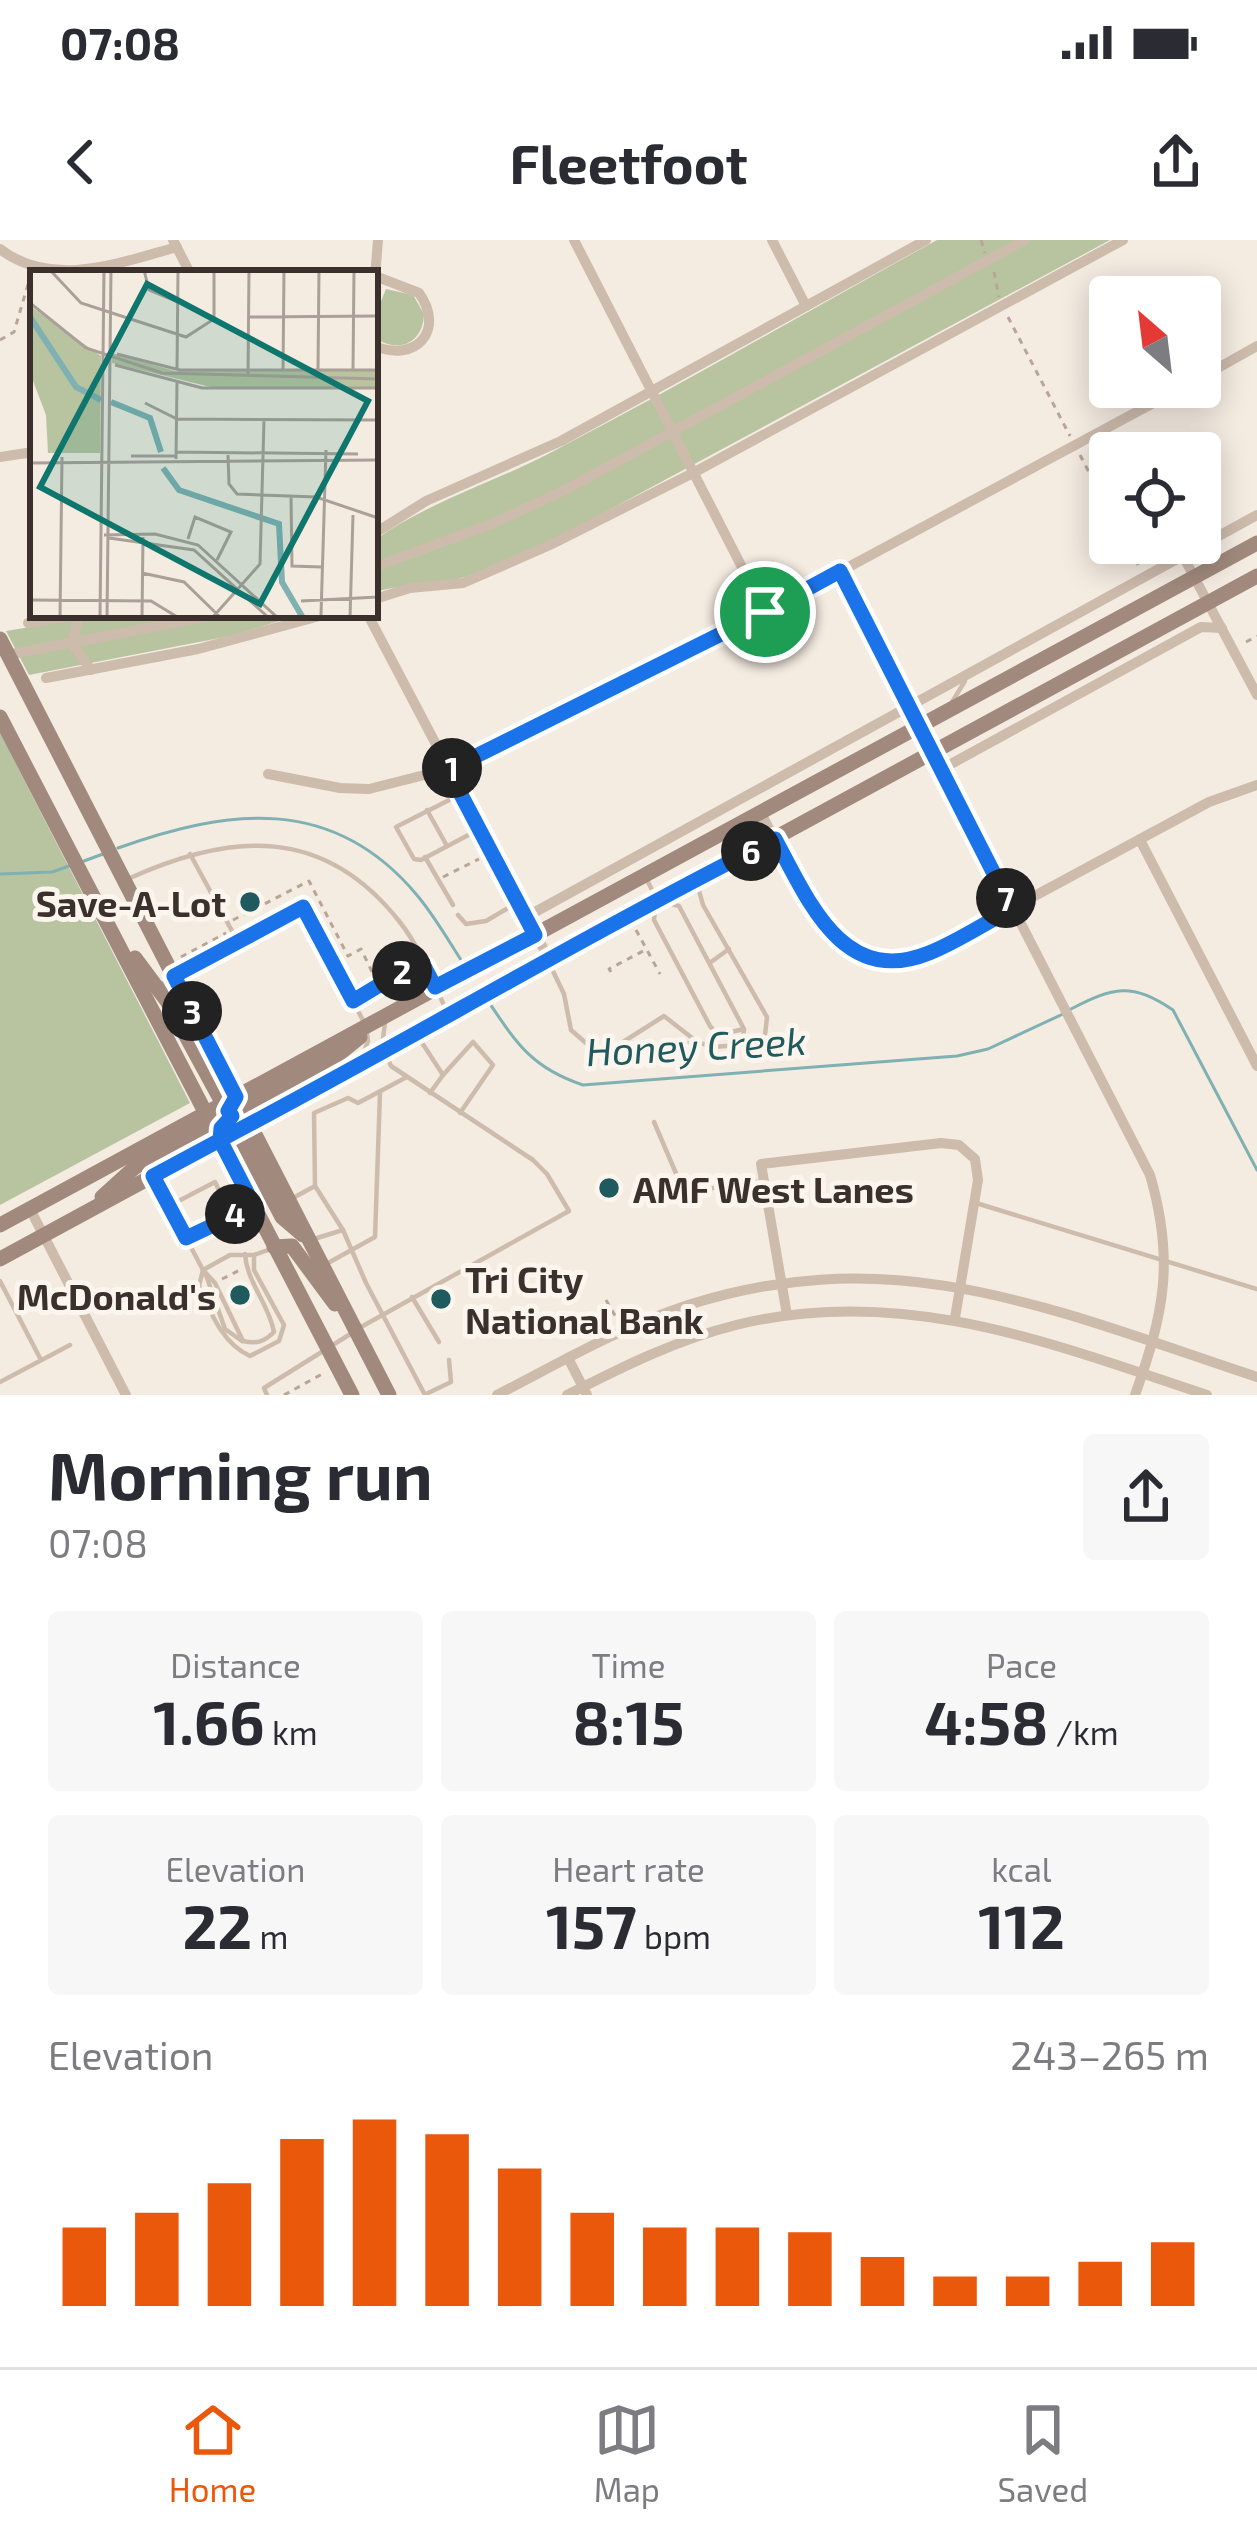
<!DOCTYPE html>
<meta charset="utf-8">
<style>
:root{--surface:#fff;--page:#f7f7f7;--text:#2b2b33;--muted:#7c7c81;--line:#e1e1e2;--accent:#ea580c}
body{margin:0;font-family:"Exo 2",sans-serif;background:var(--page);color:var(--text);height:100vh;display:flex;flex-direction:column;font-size:45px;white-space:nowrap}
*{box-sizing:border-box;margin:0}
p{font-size:39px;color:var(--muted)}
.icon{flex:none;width:66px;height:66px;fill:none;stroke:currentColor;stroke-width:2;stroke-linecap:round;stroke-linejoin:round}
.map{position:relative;height:1155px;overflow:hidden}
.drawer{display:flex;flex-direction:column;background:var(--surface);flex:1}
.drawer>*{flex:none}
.needle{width:78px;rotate:332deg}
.buttons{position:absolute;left:1089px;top:36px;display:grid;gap:24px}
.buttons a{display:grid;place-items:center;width:132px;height:132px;border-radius:12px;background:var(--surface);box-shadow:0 6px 30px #0003;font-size:60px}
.pin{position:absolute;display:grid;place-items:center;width:102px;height:102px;color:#fff;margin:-51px;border:6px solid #fff;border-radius:50%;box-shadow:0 3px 12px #0007}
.km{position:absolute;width:60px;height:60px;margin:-30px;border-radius:50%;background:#222;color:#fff;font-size:33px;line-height:60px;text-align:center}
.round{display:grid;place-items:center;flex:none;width:126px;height:126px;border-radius:12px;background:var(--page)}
.head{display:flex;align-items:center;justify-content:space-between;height:204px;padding:0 48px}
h1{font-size:66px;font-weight:700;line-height:90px}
.figures{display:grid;grid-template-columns:repeat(3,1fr);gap:18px;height:204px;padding:12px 48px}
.figures div{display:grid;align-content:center;border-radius:12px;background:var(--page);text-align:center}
.figures b{font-size:60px;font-weight:700}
.figures small{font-size:33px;font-weight:400}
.figures p{font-size:33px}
.chart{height:336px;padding:24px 48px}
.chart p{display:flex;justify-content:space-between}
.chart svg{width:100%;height:216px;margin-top:12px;stroke:var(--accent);stroke-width:6}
.status{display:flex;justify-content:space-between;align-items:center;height:84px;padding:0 60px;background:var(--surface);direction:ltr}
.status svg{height:33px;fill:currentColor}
header{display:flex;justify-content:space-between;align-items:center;height:156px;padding:0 48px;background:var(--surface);font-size:54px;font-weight:700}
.menu{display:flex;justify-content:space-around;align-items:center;height:168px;border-top:3px solid var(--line);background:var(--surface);font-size:33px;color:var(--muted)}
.menu a{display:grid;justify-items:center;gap:6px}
.menu .active{color:var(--accent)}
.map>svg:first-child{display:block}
.green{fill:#b8c4a0}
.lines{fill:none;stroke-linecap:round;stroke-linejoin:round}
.stream{stroke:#7fb0b2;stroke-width:3}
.path{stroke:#b9a596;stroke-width:3;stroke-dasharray:6 6;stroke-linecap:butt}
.service{stroke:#cdbbac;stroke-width:4.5}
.minor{stroke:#cdbbac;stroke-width:10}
.secondary{stroke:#a18a7d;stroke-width:15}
.route-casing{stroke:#fff;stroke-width:24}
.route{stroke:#1a73e8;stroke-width:15}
.poi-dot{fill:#1f5a5e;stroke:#fbf5ee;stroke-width:4.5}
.labels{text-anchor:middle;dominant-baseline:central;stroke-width:10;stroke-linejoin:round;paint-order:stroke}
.poi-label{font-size:36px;font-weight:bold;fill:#3b302b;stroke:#fbf5ee;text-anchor:end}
.water-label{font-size:39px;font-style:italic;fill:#1f5a5e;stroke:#fbf5ee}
.inset-river{fill:none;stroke:#7fb0b2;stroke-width:6}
.inset-road{fill:none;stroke:#aaa098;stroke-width:3}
.view{fill:#0f766e;fill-opacity:0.15;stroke:#0f766e;stroke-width:6}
.inset-edge{fill:none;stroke:#3b302b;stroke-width:6}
</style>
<div class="status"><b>07:08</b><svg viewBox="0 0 49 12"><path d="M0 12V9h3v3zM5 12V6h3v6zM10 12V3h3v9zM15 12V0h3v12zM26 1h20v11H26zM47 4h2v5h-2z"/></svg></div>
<header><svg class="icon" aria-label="back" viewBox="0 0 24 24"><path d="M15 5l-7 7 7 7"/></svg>Fleetfoot<svg class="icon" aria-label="share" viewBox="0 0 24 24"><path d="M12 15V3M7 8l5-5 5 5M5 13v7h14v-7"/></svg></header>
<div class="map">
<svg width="1257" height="1155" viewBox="0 0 1257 1155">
<rect width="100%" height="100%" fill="#f4ebe1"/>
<g class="green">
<path d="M937 0H1110L546 304C513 317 479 336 443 342 419 345 399 345 375 352V300C428 262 490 244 548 214 679 146 808 71 937 0Z"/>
<path d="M386 49 413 55 424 74C423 103 399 114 375 98V76Z"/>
<path d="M102 375H299L230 396 29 435 6 391Z"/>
<path d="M0 493 190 863 0 965Z"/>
</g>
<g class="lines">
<g class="stream">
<path d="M118 608C227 569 332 554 416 654 434 675 448 700 463 723"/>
<path d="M84 621 103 614"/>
<path d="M0 634 52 632 69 626"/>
<path d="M488 761C517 804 532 828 583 845L957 816 988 809 1063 774"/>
<path d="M1071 769C1114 747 1131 742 1173 770L1257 930"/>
</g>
<g class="path">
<path d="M981 0 985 13"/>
<path d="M994 32 999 57"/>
<path d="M1008 77 1070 196"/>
<path d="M0 100 14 92 31 34"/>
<path d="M1080 215 1110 272"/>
<path d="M1126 303 1138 325"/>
<path d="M1246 402 1257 396"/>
<path d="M443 637 479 619"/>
<path d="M233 680 309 641 348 716 361 709 376 740"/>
<path d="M636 690 660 734"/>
<path d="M181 717 226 693"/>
<path d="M611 732 609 729 645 710"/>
<path d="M222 1039 240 1030"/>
<path d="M606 1060 617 1079"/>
<path d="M284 1155 324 1133"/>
</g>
<g class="service">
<path d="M952 462 965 441"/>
<path d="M461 554 396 587 414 619 421 620 478 590"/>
<path d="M427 570 447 606"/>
<path d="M190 614 238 702"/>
<path d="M425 617 453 665"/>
<path d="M130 638C232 592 324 586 399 681 420 707 433 742 447 772"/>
<path d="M646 638 657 660"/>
<path d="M698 647 703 665 767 777 765 795 742 805"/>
<path d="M655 671 654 680 710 786 718 795 744 789 679 666 668 663"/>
<path d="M458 675 466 684 486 681 515 664"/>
<path d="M711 722 729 709"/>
<path d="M551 727 564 754 571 790 594 810 671 809 696 801 711 807 742 805 744 790"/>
<path d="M160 745 303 667 366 786 368 801 362 817"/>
<path d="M353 761 411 726 425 728"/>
<path d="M417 795 443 835 473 802 493 825 460 873"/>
<path d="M612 809 664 776 696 801"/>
<path d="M405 838 358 863 348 858 314 873 315 946 343 990 366 1043 425 1155"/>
<path d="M430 853 443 835"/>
<path d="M654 882 684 952 764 941"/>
<path d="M156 941 203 1030 230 1015H254L271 1009"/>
<path d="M293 958 315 946"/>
<path d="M976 963 1257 1049"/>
<path d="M169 966 215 942 231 975 187 997"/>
<path d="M314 999 343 990"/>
<path d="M328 1023 375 997 380 853"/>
<path d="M203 1030 199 1046C211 1073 222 1103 250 1116L279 1101 284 1085 254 1030V1015"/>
<path d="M203 1030 215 1043 243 1101C257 1104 264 1102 274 1092 269 1064 247 1043 245 1014"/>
<path d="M206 1035 225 1089 242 1101"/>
<path d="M0 1041 41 1120"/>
<path d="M412 1057 439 1102"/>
<path d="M361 1087 569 971 547 934 533 920 391 826 382 806 385 783"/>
<path d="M0 1142 70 1105"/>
<path d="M426 1154 451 1142 449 1120"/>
<path d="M267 1155 264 1148 352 1093"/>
</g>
<g class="minor">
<path d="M173 0 190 33"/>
<path d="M574 0 765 372"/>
<path d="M772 0 806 66"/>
<path d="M0 9C52 49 119 23 177 7"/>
<path d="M375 37 378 0"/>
<path d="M375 106C415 123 446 91 419 53L375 36"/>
<path d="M1200 138 1257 106"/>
<path d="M0 217 33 212"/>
<path d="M375 293 426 261 561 201 926 0"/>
<path d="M1183 316 1257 455"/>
<path d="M375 327 494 283 565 250 1025 0"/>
<path d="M840 331 1150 935C1175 1021 1164 1073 1135 1155"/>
<path d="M375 359 410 348 463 343 550 305 693 233 1123 0"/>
<path d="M79 375 72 404 91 430"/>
<path d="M368 375 550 721"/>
<path d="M28 383 77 375"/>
<path d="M7 415 215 375"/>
<path d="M46 438 198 409 323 375"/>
<path d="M940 530 1201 387 1222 388"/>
<path d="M268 534 340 548 369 549 448 529 765 372 1183 147"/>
<path d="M761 573C801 648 823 737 927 714L1209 562 1257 545"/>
<path d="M1140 600 1257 826"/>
<path d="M526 677 1257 275"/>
<path d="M30 969 126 1155"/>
<path d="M787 1075 761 924 941 903 959 905 975 919 978 940 955 1078"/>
<path d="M568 1118 587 1155"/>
<path d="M497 1155C559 1123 621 1087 688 1065 898 998 1059 1072 1257 1137"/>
<path d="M567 1155C622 1127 676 1100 736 1085 902 1044 1051 1103 1207 1155"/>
</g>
<g class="secondary">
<path d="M0 399 389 1155"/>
<path d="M0 477 352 1155"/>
<path d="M135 718 167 761 223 864 240 883 250 884"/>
<path d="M238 872 329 822 360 797"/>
<path d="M234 885 282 977 303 995"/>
<path d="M102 957 134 928 216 882"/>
<path d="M0 985 1257 303"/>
<path d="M274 1007 292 1006 335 1064"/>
<path d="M0 1019 1257 336"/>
</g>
</g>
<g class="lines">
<defs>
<path id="route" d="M765 372 448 530 535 695 435 747 425 728 411 726 353 761 303 667 174 736 236 857 228 871 232 876 221 888 220 900 153 936 186 998 254 966 220 900C406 802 587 694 775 599 808 659 842 748 929 713 957 702 985 683 1012 669L840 331 765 372"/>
</defs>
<use href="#route" class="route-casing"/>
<use href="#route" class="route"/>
</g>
<g class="poi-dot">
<circle cx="250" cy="662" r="12"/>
<circle cx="609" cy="948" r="12"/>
<circle cx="240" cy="1055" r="12"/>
<circle cx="441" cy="1059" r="12"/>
</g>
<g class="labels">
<g class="poi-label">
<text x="226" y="662">Save-A-Lot</text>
<text x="633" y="948" text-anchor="start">AMF West Lanes</text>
<text x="465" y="1038" text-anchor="start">Tri City<tspan x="465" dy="41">National Bank</tspan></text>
<text x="216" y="1055">McDonald's</text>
</g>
<g class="water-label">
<text transform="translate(696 805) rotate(-3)">Honey Creek</text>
</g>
</g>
<g transform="translate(30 30)">
<rect width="348" height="348" fill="#f4ebe1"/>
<path d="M0 36 71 86 70 183H18L16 145 0 103ZM82 83 145 101H348V117L185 118 82 93Z" fill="#b8c4a0"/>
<path class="inset-river" d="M0 47 46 117 71 130M81 132 120 148 131 182M133 198 149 220 249 254 252 312 273 348"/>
<path class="inset-road" d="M20 0 51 33 156 67 184 49V0M114 0 119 20 148 32M0 33 56 78 132 103 348 109M220 47 348 46M87 84 150 100H348M85 95 172 118H348M147 99 148 0M288 99 289 0M323 99 324 0M253 101 254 0M218 105 219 0M115 133 147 149 348 150M146 182 328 184M198 185 199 214 207 224 286 227 348 248M101 186H145M146 189 147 112M0 193 348 190M261 226 262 296 291 297M74 265 125 264 168 275 248 348M79 268 164 280 239 348M158 269 165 247 201 262 187 290M112 303 154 312 191 348M0 330 121 331 149 348M271 331 348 327M291 345 296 180M30 348 32 187M70 348 74 0M77 348 81 0M112 348 113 267M182 348 230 294 234 150M320 348 323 245"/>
<path class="view" d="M117 14 338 131 230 334 10 217Z"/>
<rect width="348" height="348" class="inset-edge"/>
</g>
</svg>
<div class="buttons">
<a><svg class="needle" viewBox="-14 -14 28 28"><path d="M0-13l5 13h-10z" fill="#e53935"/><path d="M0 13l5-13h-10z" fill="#7c7c81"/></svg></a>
<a><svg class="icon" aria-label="locate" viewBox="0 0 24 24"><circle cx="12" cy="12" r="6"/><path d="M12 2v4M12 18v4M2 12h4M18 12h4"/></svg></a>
</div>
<div class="pin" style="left:765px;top:372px;background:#1e9e55"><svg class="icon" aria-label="arrive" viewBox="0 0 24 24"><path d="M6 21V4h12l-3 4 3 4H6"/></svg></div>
<b class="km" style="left:452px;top:528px">1</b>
<b class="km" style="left:402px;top:731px">2</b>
<b class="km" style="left:192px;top:771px">3</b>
<b class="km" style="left:235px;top:974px">4</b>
<b class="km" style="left:751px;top:611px">6</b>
<b class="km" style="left:1006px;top:658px">7</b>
</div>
<section class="drawer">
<div class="head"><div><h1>Morning run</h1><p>07:08</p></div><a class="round"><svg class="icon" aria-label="share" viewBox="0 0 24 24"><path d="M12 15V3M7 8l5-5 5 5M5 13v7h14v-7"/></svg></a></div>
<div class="figures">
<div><p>Distance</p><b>1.66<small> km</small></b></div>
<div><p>Time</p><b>8:15</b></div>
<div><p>Pace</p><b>4:58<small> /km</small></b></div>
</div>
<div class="figures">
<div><p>Elevation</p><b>22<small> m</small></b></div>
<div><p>Heart rate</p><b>157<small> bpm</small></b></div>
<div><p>kcal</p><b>112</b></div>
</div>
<div class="chart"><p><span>Elevation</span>243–265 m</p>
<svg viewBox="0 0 160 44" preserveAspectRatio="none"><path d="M5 44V28M15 44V25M25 44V19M35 44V10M45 44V6M55 44V9M65 44V16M75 44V25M85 44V28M95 44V28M105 44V29M115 44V34M125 44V38M135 44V38M145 44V35M155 44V31"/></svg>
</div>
</section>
<nav class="menu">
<a class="active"><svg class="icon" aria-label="home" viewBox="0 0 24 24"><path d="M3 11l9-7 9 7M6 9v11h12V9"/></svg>Home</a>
<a><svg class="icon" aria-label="map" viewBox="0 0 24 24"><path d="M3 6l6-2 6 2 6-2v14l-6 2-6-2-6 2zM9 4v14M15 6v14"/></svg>Map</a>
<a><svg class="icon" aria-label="saved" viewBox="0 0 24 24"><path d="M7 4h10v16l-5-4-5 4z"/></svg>Saved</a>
</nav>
